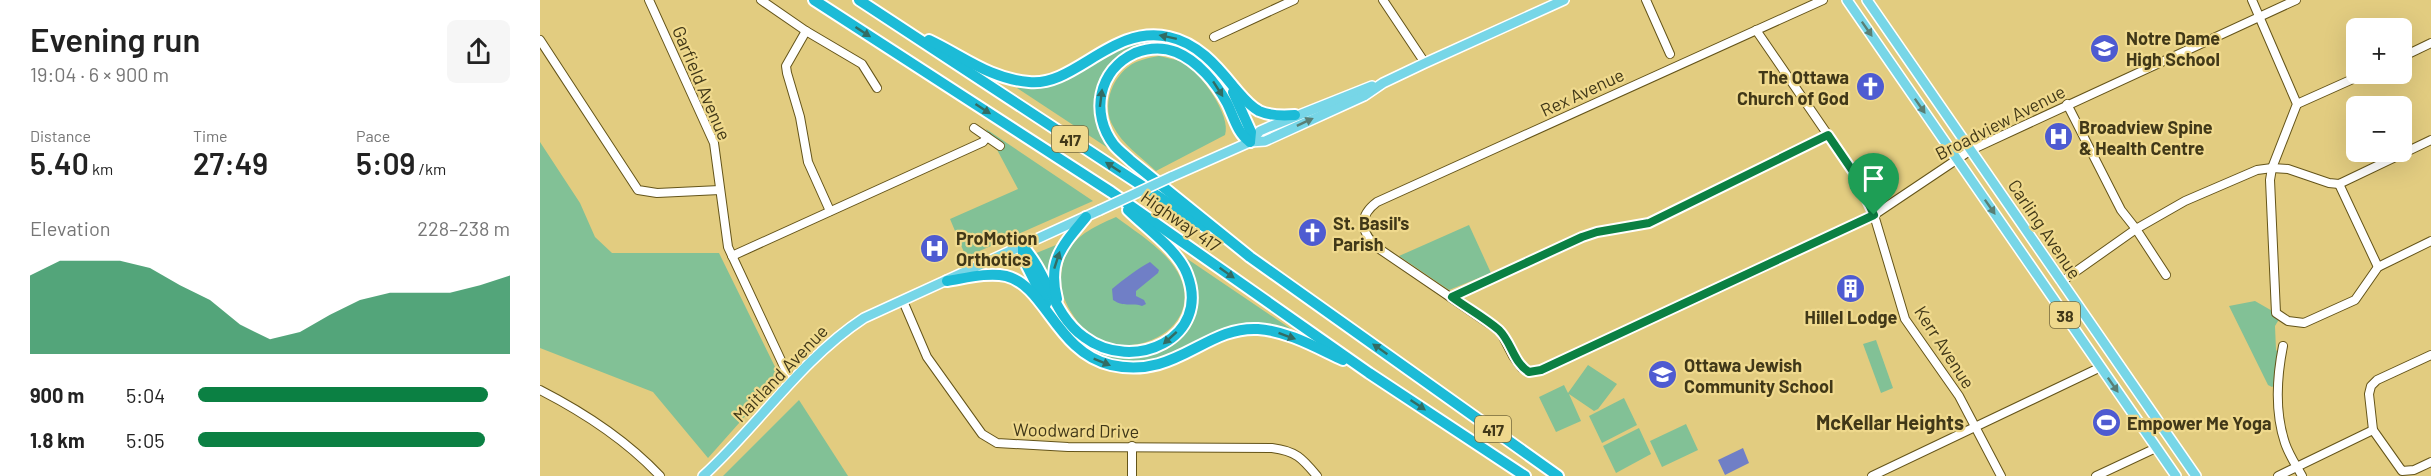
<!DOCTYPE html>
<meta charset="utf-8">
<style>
:root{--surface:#fff;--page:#f6f6f6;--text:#222;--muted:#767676;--accent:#0b8043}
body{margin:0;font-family:Barlow,sans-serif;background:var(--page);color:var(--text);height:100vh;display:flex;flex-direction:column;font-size:22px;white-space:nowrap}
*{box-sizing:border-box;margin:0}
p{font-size:20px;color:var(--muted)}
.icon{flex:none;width:33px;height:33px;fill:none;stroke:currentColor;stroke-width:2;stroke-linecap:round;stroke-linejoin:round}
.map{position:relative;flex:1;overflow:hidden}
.panel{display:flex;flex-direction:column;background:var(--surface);width:540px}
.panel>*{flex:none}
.fabs{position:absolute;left:1806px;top:18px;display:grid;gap:12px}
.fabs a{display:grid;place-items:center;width:66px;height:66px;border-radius:9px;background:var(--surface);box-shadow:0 6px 24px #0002;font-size:30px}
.pin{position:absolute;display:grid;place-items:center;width:51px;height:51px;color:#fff;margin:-62px -26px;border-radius:50% 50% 50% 0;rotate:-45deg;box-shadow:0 0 6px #0007}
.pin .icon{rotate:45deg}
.round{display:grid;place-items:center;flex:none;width:63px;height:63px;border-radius:9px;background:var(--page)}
.head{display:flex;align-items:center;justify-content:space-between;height:102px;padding:0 30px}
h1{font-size:33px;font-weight:600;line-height:45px}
.metrics{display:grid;grid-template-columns:repeat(3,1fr);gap:9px;height:102px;padding:6px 30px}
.metrics div{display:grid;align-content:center}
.metrics b{font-size:30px;font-weight:600}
.metrics small{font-size:16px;font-weight:400}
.metrics p{font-size:16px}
.chart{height:168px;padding:12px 30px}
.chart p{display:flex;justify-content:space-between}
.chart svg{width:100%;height:108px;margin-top:6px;fill:var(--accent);opacity:.7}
ul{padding:0 30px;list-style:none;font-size:20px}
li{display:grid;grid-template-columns:96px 72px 1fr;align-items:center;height:45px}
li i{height:15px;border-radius:8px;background:var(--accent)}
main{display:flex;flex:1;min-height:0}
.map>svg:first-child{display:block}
.green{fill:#82c196}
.water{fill:#707fc6}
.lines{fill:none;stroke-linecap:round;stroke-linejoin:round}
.minor-casing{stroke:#645419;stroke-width:10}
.major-casing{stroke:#fff;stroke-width:12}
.highway-casing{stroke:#fff;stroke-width:14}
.minor{stroke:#fff;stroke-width:8}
.major{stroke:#77d6e7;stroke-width:9}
.highway{stroke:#1cbbd7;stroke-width:10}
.major-bridge-casing{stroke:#fff;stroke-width:12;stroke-linecap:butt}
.major-bridge{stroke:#77d6e7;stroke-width:9}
.oneway{fill:#597f75}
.oneway2{fill:#326c64}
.route-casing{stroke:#fff;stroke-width:12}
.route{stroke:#0b8043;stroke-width:8}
.labels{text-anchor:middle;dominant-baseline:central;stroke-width:4.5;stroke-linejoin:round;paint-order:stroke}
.shield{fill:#efd98d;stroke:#75683b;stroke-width:1.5}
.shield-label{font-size:16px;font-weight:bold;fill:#413818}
.poi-label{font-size:18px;font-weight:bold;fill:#413818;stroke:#efd98d;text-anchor:start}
.street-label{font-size:18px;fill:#413818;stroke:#efd98d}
.neighbourhood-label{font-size:20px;font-weight:bold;fill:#413818;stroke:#efd98d}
</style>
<main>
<section class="panel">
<div class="head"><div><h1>Evening run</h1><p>19:04 · 6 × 900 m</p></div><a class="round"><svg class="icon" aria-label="share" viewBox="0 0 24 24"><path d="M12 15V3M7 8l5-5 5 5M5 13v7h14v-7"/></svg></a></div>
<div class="metrics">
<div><p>Distance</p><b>5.40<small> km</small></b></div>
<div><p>Time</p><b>27:49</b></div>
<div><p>Pace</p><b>5:09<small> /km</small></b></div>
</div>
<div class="chart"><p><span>Elevation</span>228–238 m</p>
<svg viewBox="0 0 160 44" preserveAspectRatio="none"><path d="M0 44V12L10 6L20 6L30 6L40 9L50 16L60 22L70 32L80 38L90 35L100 28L110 22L120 19L130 19L140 19L150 16L160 12V44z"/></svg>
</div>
<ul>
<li><b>900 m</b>5:04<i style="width:93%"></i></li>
<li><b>1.8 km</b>5:05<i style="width:92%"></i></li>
</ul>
</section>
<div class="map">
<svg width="1891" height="476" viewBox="0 0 1891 476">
<rect width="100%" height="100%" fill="#e2cc80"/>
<g class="green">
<path d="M618 38 650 48 682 78 702 119C690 99 678 72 658 60 647 53 628 43 615 44 605 44 598 49 590 53 583 57 575 60 570 66 549 87 550 123 569 145L568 148 477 88 502 86 582 45Z"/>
<path d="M619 56C626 58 635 59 642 62 660 71 692 116 685 135L616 171C601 157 582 144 573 126 562 107 571 80 588 67 597 60 608 58 619 56Z"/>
<path d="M446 129 553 201 426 257 410 219 478 189Z"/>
<path d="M0 142 40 203 55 237 72 253H179L240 377 168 458 113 392 0 348Z"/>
<path d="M576 217C596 232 621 247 635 268 677 331 571 379 533 315 526 304 521 294 521 281 521 243 544 231 576 217Z"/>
<path d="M929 225 951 273 909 290 859 256Z"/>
<path d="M516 245 518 247 510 283 494 254Z"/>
<path d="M643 256 751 329 750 331 722 324 709 325C657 346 601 381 546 350 535 344 521 322 512 312L515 310C527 327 538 330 556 339 567 344 582 355 593 356 626 360 660 322 656 290 655 278 649 267 643 256Z"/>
<path d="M1715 301 1741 316 1735 326 1736 350 1741 355 1739 382 1732 387 1728 385 1689 306Z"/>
<path d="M1336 340 1353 388 1341 393 1323 344Z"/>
<path d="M1048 365 1077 384 1058 409 1054 411 1029 394 1041 421 1016 432 999 397 1024 385 1028 393Z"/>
<path d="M1084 398 1097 425 1062 443 1049 416Z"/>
<path d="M259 400 308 476H183Z"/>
<path d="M1146 424 1158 450 1122 467 1110 441Z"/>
<path d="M1099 428 1111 454 1076 473 1063 446Z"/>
</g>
<g class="water">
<path d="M610 262 619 270 618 273 596 291V296L604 300 606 304 602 306C593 302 585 308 573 300L572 289C584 279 597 269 610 262Z"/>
<path d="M1203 448 1209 463 1185 475 1178 460Z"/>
</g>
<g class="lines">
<defs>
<g id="minor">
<path d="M109 0 174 143 188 247 246 371 253 379"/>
<path d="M221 0 266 31 322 64 337 88"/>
<path d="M843 0 885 63"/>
<path d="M1106 0 1130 54"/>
<path d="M1283 0 837 202C817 217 821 233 838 248L960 331 973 356 982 368 989 372 1001 370 1334 215 1431 150 1756 0"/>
<path d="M1712 0 1757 104 1732 168 1730 180 1736 313 1748 321 1764 323 1815 300 1838 267 1891 241"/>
<path d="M1216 30 1314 173 1334 215 1365 319 1419 396 1461 476"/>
<path d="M266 31 246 66 247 73 260 117 268 162 290 211"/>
<path d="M674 37 754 0"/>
<path d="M0 40 98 190 117 193 180 190"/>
<path d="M1862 57 1891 43"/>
<path d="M1527 104 1581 210 1596 229 1626 275"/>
<path d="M1757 104 1824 74"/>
<path d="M434 128 460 146"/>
<path d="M1799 184 1838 267"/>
<path d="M192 256 443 142 447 137"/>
<path d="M1521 282 1596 229 1645 201 1717 170 1732 168 1748 169 1789 183 1799 184 1891 140"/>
<path d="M912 297 1042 237 1057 232 1109 223 1288 135"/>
<path d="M363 301 387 357 442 434 457 443 528 447 732 448C756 451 762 458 777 476"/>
<path d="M1743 346C1737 376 1735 413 1745 443 1749 455 1756 465 1762 476"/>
<path d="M1891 355 1837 380 1831 386 1829 394 1833 430 1862 471 1874 470 1891 462"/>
<path d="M0 390C43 412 87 441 120 476"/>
<path d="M592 446V476"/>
<path d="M1332 476 1561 367"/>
<path d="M1556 476 1616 448"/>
<path d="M1738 476 1833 430"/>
</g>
<g id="major">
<path d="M1307 0 1636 476"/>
<path d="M1327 0 1656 476"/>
<path d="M710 142 720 131 729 127 832 86"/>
<path d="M631 177 710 142 725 141 824 96 843 83 885 63 1024 0"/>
<path d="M163 476C219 425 260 360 324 318L560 210"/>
</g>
<g id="highway">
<path d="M274 0 571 192 829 373 985 476"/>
<path d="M319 0 665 227"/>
<path d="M389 40C423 56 450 79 489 82 535 87 572 24 629 37 657 43 676 65 693 86 701 95 708 105 719 111 730 116 743 116 755 115"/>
<path d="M693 92 711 132 710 142"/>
<path d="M710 142C697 133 694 117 687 103 676 83 658 61 636 52 623 47 608 48 595 53 558 70 550 114 574 145 579 151 586 156 591 161L710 257 1018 476"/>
<path d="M483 247C508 274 513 315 544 337 593 374 672 338 647 274 638 250 606 228 588 210"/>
<path d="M483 247V258L506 304"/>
<path d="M407 281C426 278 448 272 466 276 505 285 517 353 571 365 636 380 665 326 718 329 748 331 777 348 803 360"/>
<path d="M517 299C507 260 523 245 546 217"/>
</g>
</defs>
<use href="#minor" class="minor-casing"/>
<use href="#major" class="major-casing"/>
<use href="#highway" class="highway-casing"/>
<use href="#minor" class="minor"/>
<use href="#major" class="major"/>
<use href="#highway" class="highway"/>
<defs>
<path id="major-bridge" d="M560 210 631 177"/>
</defs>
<use href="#major-bridge" class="major-bridge-casing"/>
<use href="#major-bridge" class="major-bridge"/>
</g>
<defs><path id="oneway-solid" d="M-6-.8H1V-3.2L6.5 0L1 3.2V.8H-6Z" transform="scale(1.5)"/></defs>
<g class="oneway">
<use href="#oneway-solid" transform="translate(1327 29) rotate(55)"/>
<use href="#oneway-solid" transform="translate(1380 106) rotate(55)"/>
<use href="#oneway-solid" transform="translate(765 122) rotate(-25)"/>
<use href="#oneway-solid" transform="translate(1450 207) rotate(55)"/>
<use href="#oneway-solid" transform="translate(1573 385) rotate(55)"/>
</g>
<g class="oneway2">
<use href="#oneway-solid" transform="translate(323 32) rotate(33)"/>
<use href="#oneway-solid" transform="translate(628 37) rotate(-168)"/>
<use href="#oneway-solid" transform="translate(678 89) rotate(57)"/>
<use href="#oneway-solid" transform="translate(561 98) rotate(-83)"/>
<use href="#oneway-solid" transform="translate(443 109) rotate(33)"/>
<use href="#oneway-solid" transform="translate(573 167) rotate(-147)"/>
<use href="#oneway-solid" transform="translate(517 260) rotate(-72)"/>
<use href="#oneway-solid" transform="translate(687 273) rotate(35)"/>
<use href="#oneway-solid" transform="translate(747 336) rotate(20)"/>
<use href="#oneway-solid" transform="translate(630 338) rotate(138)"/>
<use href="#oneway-solid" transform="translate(840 349) rotate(-145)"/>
<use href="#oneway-solid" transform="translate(562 362) rotate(22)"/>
<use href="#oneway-solid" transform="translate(878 405) rotate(34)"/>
</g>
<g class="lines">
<defs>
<path id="route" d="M1288 135 1314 173 1334 215 1001 370 989 372C973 362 972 343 959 330 945 318 927 308 912 297L1042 237 1057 232 1109 223Z"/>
</defs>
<use href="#route" class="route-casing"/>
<use href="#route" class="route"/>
</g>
<defs>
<symbol id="school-disc" viewBox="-11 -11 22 22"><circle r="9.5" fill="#4e5bd1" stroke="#efd98d"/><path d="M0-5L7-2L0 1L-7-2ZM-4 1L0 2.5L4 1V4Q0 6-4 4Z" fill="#fff"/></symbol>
<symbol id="church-disc" viewBox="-11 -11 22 22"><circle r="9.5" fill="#4e5bd1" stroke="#efd98d"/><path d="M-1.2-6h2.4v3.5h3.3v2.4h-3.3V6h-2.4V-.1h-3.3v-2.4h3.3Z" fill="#fff"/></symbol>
<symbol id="hospital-disc" viewBox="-11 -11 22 22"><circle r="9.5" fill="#4e5bd1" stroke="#efd98d"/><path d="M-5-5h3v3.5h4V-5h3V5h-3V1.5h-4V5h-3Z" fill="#fff"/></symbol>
<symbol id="building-disc" viewBox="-11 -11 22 22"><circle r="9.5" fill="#4e5bd1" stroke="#efd98d"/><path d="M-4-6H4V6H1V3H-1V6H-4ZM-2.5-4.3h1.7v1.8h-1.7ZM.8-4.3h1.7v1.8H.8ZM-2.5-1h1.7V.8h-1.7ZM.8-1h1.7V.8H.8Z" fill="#fff"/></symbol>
<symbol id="stadium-disc" viewBox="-11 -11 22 22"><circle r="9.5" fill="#4e5bd1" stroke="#efd98d"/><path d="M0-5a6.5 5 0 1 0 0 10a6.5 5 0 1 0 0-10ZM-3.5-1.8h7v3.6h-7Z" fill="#fff"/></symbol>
</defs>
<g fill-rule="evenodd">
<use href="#school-disc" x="1548" y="32" width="33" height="33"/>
<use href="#church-disc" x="1314" y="70" width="33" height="33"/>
<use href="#hospital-disc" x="1502" y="120" width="33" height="33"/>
<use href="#church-disc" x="756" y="216" width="33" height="33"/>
<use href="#hospital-disc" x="378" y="232" width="33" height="33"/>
<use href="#building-disc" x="1294" y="272" width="33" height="33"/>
<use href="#school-disc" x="1106" y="358" width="33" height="33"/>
<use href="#stadium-disc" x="1550" y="406" width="33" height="33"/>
</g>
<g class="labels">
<g class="shield">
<rect x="512" y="126" width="36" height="26" rx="4.5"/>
<rect x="1510" y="302" width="30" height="26" rx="4.5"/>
<rect x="935" y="416" width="36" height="26" rx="4.5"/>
</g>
<g class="shield-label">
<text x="530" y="139">417</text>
<text x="1525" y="315">38</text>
<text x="953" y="429">417</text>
</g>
<g class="poi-label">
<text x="1586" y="38">Notre Dame<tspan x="1586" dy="21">High School</tspan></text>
<text x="1309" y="77" text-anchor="end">The Ottawa<tspan x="1309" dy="21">Church of God</tspan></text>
<text x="1539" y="127">Broadview Spine<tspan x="1539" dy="21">&amp; Health Centre</tspan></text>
<text x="793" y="223">St. Basil's<tspan x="793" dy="21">Parish</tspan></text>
<text x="416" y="238">ProMotion<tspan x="416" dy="21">Orthotics</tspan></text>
<text x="1311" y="317" text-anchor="middle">Hillel Lodge</text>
<text x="1144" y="365">Ottawa Jewish<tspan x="1144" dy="21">Community School</tspan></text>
<text x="1587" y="423">Empower Me Yoga</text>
</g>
<g class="street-label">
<text transform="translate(162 83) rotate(67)">Garfield Avenue</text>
<text transform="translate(1042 92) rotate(-25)">Rex Avenue</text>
<text transform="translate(1460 122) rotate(-27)">Broadview Avenue</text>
<text transform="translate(641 221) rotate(35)">Highway 417</text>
<text transform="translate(1505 229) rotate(56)">Carling Avenue</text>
<text transform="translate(1405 347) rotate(57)">Kerr Avenue</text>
<text transform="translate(240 373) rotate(-46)">Maitland Avenue</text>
<text transform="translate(536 430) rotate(1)">Woodward Drive</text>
</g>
<g class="neighbourhood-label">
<text x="1350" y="422">McKellar Heights</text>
</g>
</g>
</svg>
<div class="fabs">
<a>+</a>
<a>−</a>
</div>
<div class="pin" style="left:1334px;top:215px;background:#1e9e55"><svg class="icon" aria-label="arrive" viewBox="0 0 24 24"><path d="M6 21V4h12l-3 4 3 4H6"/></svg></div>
</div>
</main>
